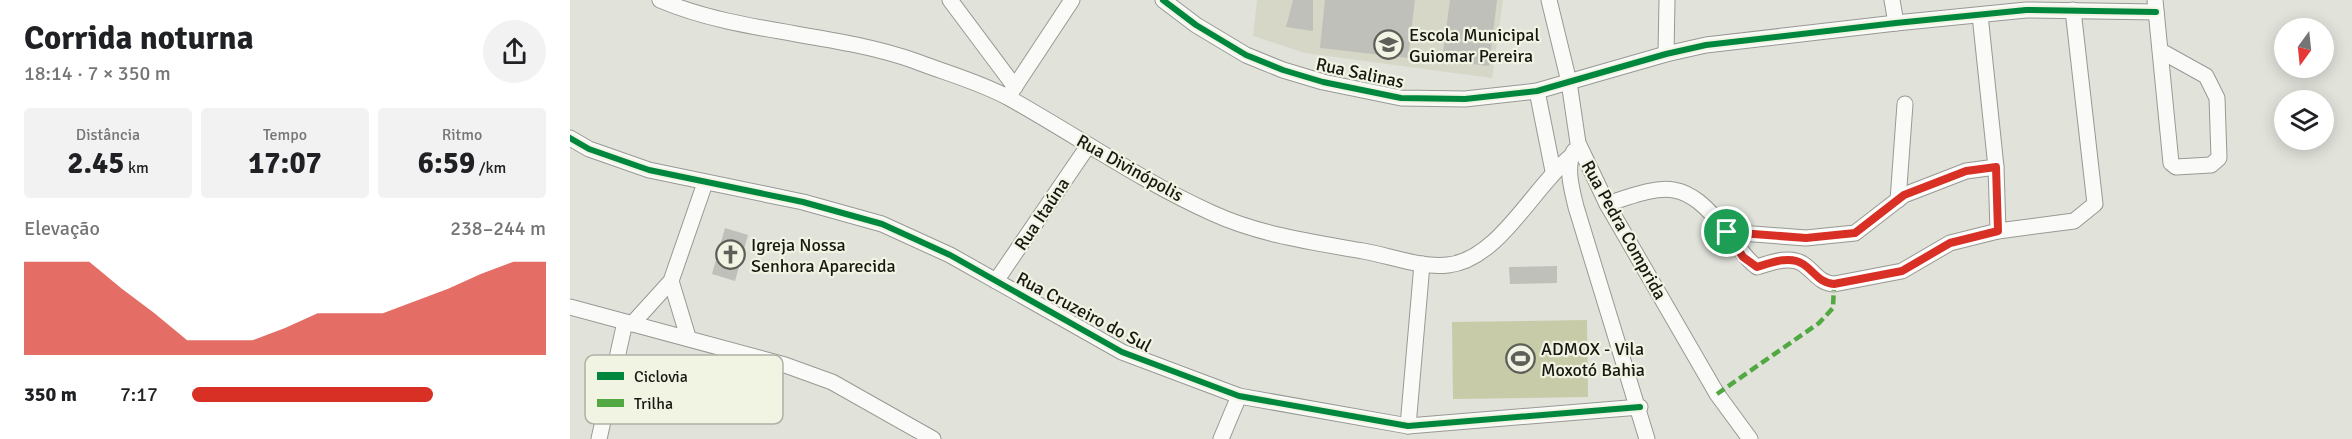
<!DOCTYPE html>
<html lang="pt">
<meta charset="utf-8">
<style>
:root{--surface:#fff;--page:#f2f2f2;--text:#202124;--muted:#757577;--accent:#d93025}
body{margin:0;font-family:Signika,sans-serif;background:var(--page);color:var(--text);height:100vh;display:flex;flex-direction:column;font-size:22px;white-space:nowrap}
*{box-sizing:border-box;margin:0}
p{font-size:20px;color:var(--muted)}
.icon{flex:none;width:33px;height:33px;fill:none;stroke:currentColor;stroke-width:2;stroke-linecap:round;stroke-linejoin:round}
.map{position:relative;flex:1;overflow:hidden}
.drawer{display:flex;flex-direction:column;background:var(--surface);width:570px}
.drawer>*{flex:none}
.needle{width:39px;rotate:195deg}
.fabs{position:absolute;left:1704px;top:18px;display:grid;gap:12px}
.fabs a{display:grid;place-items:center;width:60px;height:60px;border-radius:50%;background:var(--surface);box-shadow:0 3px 15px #0003;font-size:30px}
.pin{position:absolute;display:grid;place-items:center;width:51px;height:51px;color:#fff;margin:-26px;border:3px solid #fff;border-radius:50%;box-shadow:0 2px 6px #0007}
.round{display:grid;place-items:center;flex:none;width:63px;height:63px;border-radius:32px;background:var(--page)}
.overview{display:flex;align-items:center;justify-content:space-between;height:102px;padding:0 24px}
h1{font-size:33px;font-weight:800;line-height:45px}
.stats{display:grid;grid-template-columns:repeat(3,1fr);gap:9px;height:102px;padding:6px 24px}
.stats div{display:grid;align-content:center;border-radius:6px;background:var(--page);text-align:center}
.stats b{font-size:30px;font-weight:800}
.stats small{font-size:16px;font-weight:400}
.stats p{font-size:16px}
.chart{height:168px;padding:12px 24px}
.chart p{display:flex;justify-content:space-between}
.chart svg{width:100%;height:108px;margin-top:6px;fill:var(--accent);opacity:.7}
ul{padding:0 24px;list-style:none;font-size:20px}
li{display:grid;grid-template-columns:96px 72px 1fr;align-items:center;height:45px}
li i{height:15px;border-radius:8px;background:var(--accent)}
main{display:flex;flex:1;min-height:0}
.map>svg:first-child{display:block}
.built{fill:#d6d7c7}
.green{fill:#c8cba7}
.building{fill:#c0c0ba}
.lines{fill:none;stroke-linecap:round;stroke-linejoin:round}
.minor-casing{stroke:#989993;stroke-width:17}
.minor{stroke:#fafbf9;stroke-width:15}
.quiet{stroke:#52a942;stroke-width:4.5;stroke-dasharray:9 4.5;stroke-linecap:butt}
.cycleway-casing{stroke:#f1f3e3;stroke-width:10}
.cycleway{stroke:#00873e;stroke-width:6}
.route-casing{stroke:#fff;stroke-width:12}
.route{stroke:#d93025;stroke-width:8}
.labels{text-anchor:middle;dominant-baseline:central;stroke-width:4.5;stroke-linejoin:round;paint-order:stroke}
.poi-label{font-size:18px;fill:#181813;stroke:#f1f3e3;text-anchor:start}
.street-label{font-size:18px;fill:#181813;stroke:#f1f3e3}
.key{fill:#f1f3e3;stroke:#b0b1a5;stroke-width:1.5}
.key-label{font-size:16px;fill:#181813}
</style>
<main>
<section class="drawer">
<div class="overview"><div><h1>Corrida noturna</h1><p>18:14 · 7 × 350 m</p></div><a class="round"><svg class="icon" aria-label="share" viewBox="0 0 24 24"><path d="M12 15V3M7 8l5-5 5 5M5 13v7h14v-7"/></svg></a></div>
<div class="stats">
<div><p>Distância</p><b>2.45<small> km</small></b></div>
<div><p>Tempo</p><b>17:07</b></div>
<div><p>Ritmo</p><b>6:59<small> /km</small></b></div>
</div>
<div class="chart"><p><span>Elevação</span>238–244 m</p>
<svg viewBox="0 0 160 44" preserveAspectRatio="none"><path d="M0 44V6L10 6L20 6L30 17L40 27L50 38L60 38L70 38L80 33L90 27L100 27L110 27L120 22L130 17L140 11L150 6L160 6V44z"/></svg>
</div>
<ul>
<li><b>350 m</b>7:17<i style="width:68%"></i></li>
</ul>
</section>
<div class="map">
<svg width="1782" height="439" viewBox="0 0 1782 439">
<rect width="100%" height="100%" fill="#e1e2da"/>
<path class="built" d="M687 0H933L922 78 735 53 683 36Z"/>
<path class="green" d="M1017 320 1018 397 883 399 882 322Z"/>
<g class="building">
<path d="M723 0H743V31L716 27Z"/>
<path d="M755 0H845L838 58 750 48Z"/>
<path d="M880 0H927L919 66 872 60Z"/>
<path d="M155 228 178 235 165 281 142 274Z"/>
<path d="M987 266V283L940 284 939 267Z"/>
</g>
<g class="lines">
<defs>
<g id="minor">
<path d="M90 0C170 34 263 32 345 61 376 73 410 82 439 98 507 136 571 181 642 213 690 235 742 242 793 251 821 256 850 268 878 265 928 260 963 188 1000 157"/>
<path d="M380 0 445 87"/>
<path d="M593 0 626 25 676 55 713 70 753 82 831 98 895 99 967 91 1096 54 1136 45 1326 23 1456 10 1586 12"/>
<path d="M979 0 999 82 1008 143 1037 204 1147 394 1180 439"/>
<path d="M1322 0 1326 23"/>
<path d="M1585 0 1601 163 1606 167 1641 165 1649 158 1647 98 1636 76 1591 51"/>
<path d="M1410 15 1426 167 1428 231"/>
<path d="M1096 54 1097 0"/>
<path d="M967 91 983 171"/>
<path d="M438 97 502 0"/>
<path d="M0 138 19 149 79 170 233 202 312 224 380 255 552 352 669 396 838 426 1070 407"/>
<path d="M1004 151C995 167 1002 190 1006 207L1077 439"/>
<path d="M1328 200 1335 104"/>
<path d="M1037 204C1097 184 1114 177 1157 232 1168 245 1173 257 1187 267 1200 263 1220 255 1233 264 1245 272 1249 283 1264 284L1332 271 1380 243 1428 231 1504 221 1525 204 1503 10"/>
<path d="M1157 232 1236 238 1285 233 1334 195 1396 171 1426 167"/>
<path d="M101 281 118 337"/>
<path d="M426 281 518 146"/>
<path d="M0 307 215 365 262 382 363 439"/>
<path d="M62 324 101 281 135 183"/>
<path d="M838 426 852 264"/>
<path d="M29 439 55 322"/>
<path d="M651 439 669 396"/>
</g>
</defs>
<use href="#minor" class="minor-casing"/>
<use href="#minor" class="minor"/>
<path class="quiet" d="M1147 394 1249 323 1263 308 1264 284"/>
<defs>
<g id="cycleway">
<path d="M593 0 626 25 676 55 713 70 753 82 831 98 895 99 967 91 1096 54 1136 45 1326 23 1456 10 1586 12"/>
<path d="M0 138 19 149 79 170 233 202 312 224 380 255 552 352 669 396 838 426 1070 407"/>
</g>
</defs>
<use href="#cycleway" class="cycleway-casing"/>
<use href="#cycleway" class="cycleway"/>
</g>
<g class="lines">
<defs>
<path id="route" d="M1426 167 1428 231 1380 243 1332 271 1264 284C1249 283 1245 272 1233 264 1220 255 1200 263 1187 267L1173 257 1157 232 1236 238 1285 233 1334 195 1396 171Z"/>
</defs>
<use href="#route" class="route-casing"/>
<use href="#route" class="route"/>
</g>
<defs>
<symbol id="school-ring" viewBox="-11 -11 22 22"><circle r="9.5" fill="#f1f3e3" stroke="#5e5f59" stroke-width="1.5"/><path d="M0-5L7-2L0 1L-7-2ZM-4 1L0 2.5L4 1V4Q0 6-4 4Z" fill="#5e5f59"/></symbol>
<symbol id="church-ring" viewBox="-11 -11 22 22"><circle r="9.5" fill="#f1f3e3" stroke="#5e5f59" stroke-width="1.5"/><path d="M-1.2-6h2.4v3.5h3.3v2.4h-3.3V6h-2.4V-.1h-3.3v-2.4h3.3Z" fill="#5e5f59"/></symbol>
<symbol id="stadium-ring" viewBox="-11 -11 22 22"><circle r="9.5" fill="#f1f3e3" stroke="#5e5f59" stroke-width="1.5"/><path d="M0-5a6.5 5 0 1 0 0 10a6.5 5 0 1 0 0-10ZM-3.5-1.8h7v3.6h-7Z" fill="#5e5f59"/></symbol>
</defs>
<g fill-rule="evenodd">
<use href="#school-ring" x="802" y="28" width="33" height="33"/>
<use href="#church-ring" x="144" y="238" width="33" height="33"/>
<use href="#stadium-ring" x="934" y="342" width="33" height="33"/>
</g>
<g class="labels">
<g class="poi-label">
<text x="839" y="35">Escola Municipal<tspan x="839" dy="21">Guiomar Pereira</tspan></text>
<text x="181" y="245">Igreja Nossa<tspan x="181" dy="21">Senhora Aparecida</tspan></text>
<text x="971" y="349">ADMOX - Vila<tspan x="971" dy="21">Moxotó Bahia</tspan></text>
</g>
<g class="street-label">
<text transform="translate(790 73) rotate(12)">Rua Salinas</text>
<text transform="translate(560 168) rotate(29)">Rua Divinópolis</text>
<text transform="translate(472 214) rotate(-56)">Rua Itaúna</text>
<text transform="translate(1054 230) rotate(61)">Rua Pedra Comprida</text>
<text transform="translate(514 312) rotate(28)">Rua Cruzeiro do Sul</text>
</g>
</g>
<rect x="15" y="355" width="198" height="69" rx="9" class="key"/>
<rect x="27" y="372" width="27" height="8" fill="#00873e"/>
<rect x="27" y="399" width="27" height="8" fill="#52a942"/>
<g class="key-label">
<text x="64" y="382">Ciclovia</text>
<text x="64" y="409">Trilha</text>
</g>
</svg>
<div class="fabs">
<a><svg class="needle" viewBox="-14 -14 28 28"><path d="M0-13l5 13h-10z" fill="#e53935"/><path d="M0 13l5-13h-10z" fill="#757577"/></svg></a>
<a><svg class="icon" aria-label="layers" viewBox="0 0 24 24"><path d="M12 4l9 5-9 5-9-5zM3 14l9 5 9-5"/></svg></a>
</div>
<div class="pin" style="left:1157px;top:232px;background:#1e9e55"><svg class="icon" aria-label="arrive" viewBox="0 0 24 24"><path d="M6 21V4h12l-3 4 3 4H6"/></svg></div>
</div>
</main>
